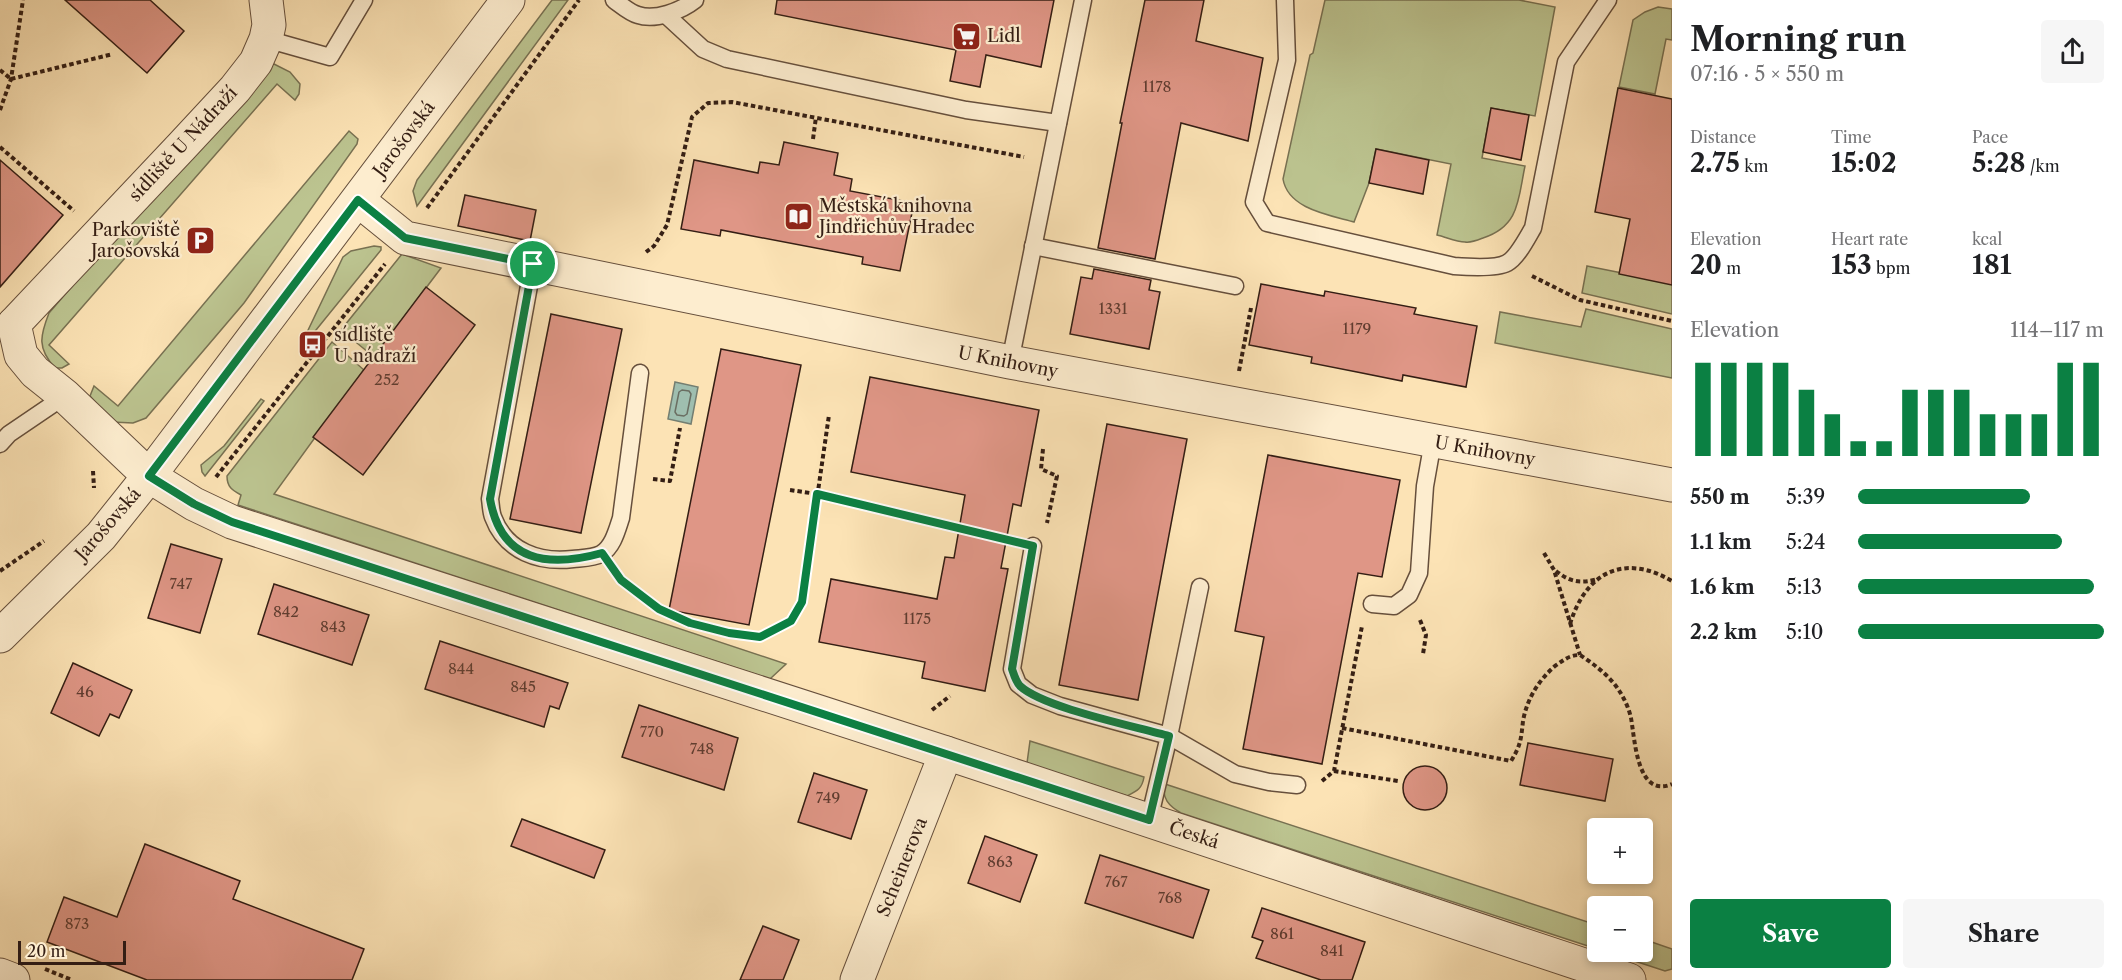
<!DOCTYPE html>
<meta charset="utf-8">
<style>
:root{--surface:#fff;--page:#f6f6f6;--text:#202124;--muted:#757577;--accent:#0b8043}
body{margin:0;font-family:"Libre Caslon Text",serif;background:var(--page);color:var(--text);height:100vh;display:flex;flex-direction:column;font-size:22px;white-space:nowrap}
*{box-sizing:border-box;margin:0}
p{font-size:20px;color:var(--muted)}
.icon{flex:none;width:33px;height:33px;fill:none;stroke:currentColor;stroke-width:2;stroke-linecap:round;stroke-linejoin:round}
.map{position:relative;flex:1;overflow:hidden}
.drawer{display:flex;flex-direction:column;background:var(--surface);width:450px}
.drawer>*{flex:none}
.fabs{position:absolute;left:1587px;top:818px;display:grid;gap:12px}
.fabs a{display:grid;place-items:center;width:66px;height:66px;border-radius:6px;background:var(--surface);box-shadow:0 3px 9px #0003;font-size:30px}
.scale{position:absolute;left:18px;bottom:15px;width:108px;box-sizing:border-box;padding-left:6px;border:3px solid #341e14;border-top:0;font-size:16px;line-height:21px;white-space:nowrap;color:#341e14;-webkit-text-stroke:4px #fdedcf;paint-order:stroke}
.pin{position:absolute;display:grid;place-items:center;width:51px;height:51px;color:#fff;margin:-26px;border:3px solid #fff;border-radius:50%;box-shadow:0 2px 6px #0007}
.round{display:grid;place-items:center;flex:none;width:63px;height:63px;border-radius:6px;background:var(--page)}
.headline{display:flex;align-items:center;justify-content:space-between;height:102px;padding:0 18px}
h1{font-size:33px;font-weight:700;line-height:45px}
.metrics{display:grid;grid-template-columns:repeat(3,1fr);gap:9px;height:102px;padding:6px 18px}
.metrics div{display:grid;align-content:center}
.metrics b{font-size:26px;font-weight:700}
.metrics small{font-size:16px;font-weight:400}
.metrics p{font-size:16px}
.chart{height:168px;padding:12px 18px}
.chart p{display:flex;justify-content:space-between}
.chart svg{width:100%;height:108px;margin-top:6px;stroke:var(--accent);stroke-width:6}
.primary-button{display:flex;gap:12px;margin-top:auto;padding:12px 18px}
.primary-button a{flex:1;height:69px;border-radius:6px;background:var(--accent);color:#fff;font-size:24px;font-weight:700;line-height:69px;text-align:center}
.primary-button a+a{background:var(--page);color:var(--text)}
ul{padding:0 18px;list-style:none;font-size:20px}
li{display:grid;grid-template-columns:96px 72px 1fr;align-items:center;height:45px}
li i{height:15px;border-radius:8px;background:var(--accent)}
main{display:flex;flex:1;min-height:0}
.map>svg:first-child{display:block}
.green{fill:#bcc490;stroke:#787152;stroke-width:1.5}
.water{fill:#9fbeaf;stroke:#747e71;stroke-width:1.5}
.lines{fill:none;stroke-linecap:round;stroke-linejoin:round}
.shore{stroke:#6a6e62;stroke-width:1.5}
.building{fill:#df9686;stroke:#341e14;stroke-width:1.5}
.service-casing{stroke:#664f3c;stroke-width:19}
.minor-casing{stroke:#664f3c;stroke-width:35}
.path{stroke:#341e14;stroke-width:4;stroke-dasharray:4.5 3;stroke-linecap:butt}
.service{stroke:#fdedcf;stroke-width:16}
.minor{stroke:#fdedcf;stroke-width:33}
.route-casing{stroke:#fff;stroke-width:12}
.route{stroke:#0b8043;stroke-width:8}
.labels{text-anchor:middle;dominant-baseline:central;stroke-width:4.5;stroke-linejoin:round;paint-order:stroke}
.number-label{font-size:15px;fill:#5f3c30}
.poi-label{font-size:18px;fill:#341e14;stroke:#fdedcf;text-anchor:start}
.street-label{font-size:18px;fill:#341e14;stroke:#fdedcf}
</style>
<main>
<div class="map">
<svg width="1672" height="980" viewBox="0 0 1672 980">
<rect width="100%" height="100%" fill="#fce3b5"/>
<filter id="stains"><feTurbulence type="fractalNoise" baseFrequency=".00333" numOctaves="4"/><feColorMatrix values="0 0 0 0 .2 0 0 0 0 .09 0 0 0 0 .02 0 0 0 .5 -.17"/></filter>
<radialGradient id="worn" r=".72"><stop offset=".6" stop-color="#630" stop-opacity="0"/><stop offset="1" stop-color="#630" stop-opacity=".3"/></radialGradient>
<g class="green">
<path d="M552 0H568L417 206 413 191 417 180Z"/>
<path d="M1325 0H1519L1555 7 1535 116 1491 108 1482 158 1525 166C1518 199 1520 226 1483 238 1478 240 1471 243 1465 242 1456 242 1446 237 1437 235L1451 164 1376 149 1369 183 1354 222C1329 215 1288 209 1283 179L1310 55 1313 53Z"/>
<path d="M1658 7 1672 9V40L1666 39 1655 94 1619 87 1633 20 1645 12Z"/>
<path d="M272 63 290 72 300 84 299 94 295 100 277 84 49 345 69 364 62 368H55C37 348 40 336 49 313L255 74Z"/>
<path d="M349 131 358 139 357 144 244 303 146 418 133 423 112 422 90 396 94 386 118 406Z"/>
<path d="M374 246 381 247V250L303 346 301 345 343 257 351 251Z"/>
<path d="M402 254 441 268 374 357 341 330Z"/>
<path d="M1587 266 1672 283V314L1582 293Z"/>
<path d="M1586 309 1672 329V378L1495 343 1500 312 1581 327Z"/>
<path d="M332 342 364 370 274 494 786 664 770 679 238 505 241 495C232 490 227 487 227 476Z"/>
<path d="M261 399 264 401 205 476 202 472 201 465 224 446Z"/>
<path d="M1030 741 1144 777C1142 789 1137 791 1127 796L1027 763Z"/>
<path d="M1165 784 1597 925V949L1181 813C1169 806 1161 798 1165 784Z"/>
<path d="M1643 939 1672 949V969L1665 971 1604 951H1642Z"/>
</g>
<path class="water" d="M675 382 698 387 691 424 668 419Z"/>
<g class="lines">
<path class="shore" d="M682 390 689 391 691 394 687 414 684 416 677 415 675 412 679 392Z"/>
</g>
<g class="building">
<path d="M65 0H150L184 31 147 73Z"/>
<path d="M777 0H1054L1041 67 986 55 980 87 950 81 956 50 775 14Z"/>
<path d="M1145 0H1204L1196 41 1263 58 1248 141 1181 123 1155 259 1098 248 1122 123H1120Z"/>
<path d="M1618 88 1672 99V285L1619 274 1630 219 1595 212Z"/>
<path d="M1491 108 1529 115 1521 160 1483 152Z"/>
<path d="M784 142 838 153 834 175 852 179 850 191 914 203 900 271 862 264 863 257 721 230 720 236 681 229 694 160 758 173 760 162 779 165Z"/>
<path d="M1376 149 1429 160 1423 194 1369 183Z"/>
<path d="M0 160 63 215 0 287Z"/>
<path d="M465 195 536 210 530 241 458 226Z"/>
<path d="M1094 269 1151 280 1149 290 1160 292 1149 349 1070 334 1081 277 1092 279Z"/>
<path d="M1261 284 1324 296 1325 291 1416 308 1414 314 1477 326 1466 387 1403 375 1402 381 1357 372 1311 363 1312 357 1249 345Z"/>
<path d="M426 287 475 325 363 475 313 437Z"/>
<path d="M551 314 622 329 581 533 510 519Z"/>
<path d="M721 349 801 365 749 625 669 610Z"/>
<path d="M870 377 1039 410 1021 506 1013 504 1001 568 1008 569 985 691 922 678 925 662 819 642 831 579 937 599 945 557 954 558 965 495 851 472Z"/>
<path d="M1107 424 1187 439 1138 700 1059 685Z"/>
<path d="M1268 455 1400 480 1382 577 1358 573 1322 764 1243 749 1264 637 1235 631Z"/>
<path d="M171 544 222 559 200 633 148 618Z"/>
<path d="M274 584 369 615 352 665 258 634Z"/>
<path d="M440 641 568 683 559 709 550 706 544 727 425 689Z"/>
<path d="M73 663 132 690 119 718 110 714 99 736 51 713Z"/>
<path d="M639 705 738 738 724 790 622 757Z"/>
<path d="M1528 743 1613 759 1605 801 1520 785Z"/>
<circle cx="1425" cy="788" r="22"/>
<path d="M814 773 867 790 851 839 798 822Z"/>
<path d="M522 819 605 850 594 878 511 846Z"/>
<path d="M985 836 1037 855 1020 902 968 883Z"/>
<path d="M145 844 240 881 233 899 364 949 352 980H147L47 942 64 897 117 917Z"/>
<path d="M1100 855 1209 890 1193 938 1085 903Z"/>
<path d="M1262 908 1365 942 1352 980H1321L1256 958 1263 941 1252 937Z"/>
<path d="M763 926 799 940 783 980H740Z"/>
</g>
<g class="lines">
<defs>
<g id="service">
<path d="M614 0C621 5 630 13 638 15 655 21 681 11 695 0"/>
<path d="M1285 0 1287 60 1254 202 1267 223 1454 266C1467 267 1496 269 1507 263 1517 258 1527 238 1533 228L1566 62 1608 0"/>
<path d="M666 15 703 49 727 59 966 110 1058 123"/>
<path d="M266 39 330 57 364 0"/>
<path d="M1033 246 1235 286"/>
<path d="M533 264 490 499C491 505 491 512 493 517 506 552 540 563 573 559 582 558 593 558 601 554 613 547 617 530 621 518L640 373"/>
<path d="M1010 362 1083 0"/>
<path d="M0 444 9 434 65 396"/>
<path d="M1033 546 1012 669 1018 684 1032 695 1060 706 1169 736 1235 774 1269 782 1297 785"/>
<path d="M1372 604 1394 606 1409 595 1419 573 1425 486 1433 441"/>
<path d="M1149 820 1169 736 1200 587"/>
</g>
<g id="minor">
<path d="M358 200 405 238 1010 362 1672 485"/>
<path d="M14 324 21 355 35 372 65 396 149 476 194 504 232 522 946 753 1629 980"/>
<path d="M14 324 182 146 235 89 256 62 266 39 269 25 266 0"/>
<path d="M0 636 101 536 149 476 508 0"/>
<path d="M0 975 13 980"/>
<path d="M857 980 946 753"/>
</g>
</defs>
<use href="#service" class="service-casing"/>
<use href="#minor" class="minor-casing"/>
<g class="path">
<path d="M0 70 11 79"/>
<path d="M11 79 113 54"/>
<path d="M0 110 11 79 23 0"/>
<path d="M813 139 816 117"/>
<path d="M0 147 74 211"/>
<path d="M427 208 579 0"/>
<path d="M646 252 654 246 667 225 692 117 708 103 732 102 1024 157"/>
<path d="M1532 276 1580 300 1672 321"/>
<path d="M1239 371 1251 308"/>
<path d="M1043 449 1041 469 1057 476 1047 523"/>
<path d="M93 471 94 488"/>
<path d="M216 477 385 264"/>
<path d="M653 479 670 481 680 428"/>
<path d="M790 490 817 494 1007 540"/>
<path d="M1544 553 1554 570 1580 655"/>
<path d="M0 571 44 541"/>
<path d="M1556 571C1570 582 1580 584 1598 579"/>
<path d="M618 576 659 609 690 623 729 633 760 637 791 621 802 602 829 415"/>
<path d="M1420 620 1426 635 1423 654"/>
<path d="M1570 624C1586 572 1624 553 1672 581"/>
<path d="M932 710 950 696"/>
<path d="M1342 728 1511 761C1521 745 1521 739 1523 721 1527 699 1538 681 1555 666 1564 660 1569 655 1580 655 1594 664 1611 677 1620 692 1625 700 1629 709 1631 718 1635 740 1637 799 1672 784"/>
<path d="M1334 771 1398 781"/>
<path d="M1322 781 1334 771 1362 626"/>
<path d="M45 969 72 980"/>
</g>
<use href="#service" class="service"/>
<use href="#minor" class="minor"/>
</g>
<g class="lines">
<defs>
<path id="route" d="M358 200 405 238 533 264 490 499C501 562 548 568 602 553L621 580 659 609 690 623 729 633 760 637 791 621 802 602 817 494 1033 546 1012 669C1014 675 1016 682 1020 686 1044 708 1134 726 1169 736L1149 820 232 522 194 504 149 476Z"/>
</defs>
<use href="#route" class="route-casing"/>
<use href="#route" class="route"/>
</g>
<defs>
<symbol id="supermarket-square" viewBox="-11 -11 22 22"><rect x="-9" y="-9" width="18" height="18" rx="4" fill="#8f2418" stroke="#fdedcf"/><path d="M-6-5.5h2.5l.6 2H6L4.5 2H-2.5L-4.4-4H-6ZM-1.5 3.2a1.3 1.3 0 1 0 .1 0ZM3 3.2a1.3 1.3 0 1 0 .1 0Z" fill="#fff"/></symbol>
<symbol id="library-square" viewBox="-11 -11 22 22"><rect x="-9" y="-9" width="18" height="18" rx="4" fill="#8f2418" stroke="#fdedcf"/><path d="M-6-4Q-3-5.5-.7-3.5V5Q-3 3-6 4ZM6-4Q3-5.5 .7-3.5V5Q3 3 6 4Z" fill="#fff"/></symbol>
<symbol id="parking-square" viewBox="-11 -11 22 22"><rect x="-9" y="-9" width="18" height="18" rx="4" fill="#8f2418" stroke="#fdedcf"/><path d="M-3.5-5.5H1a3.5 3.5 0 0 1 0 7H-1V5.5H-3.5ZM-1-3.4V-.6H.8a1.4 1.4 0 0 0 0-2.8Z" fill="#fff"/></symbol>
<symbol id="bus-square" viewBox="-11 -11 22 22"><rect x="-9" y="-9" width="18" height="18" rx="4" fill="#8f2418" stroke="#fdedcf"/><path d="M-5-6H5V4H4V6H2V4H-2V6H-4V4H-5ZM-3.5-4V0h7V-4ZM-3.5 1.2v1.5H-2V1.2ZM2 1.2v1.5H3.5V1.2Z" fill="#fff"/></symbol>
</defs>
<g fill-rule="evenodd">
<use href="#supermarket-square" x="950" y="20" width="33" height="33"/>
<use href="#library-square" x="782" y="200" width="33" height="33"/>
<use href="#parking-square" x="184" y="224" width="33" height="33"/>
<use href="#bus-square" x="296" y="328" width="33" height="33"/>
</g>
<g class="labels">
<g class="number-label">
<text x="1157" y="86">1178</text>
<text x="1113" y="308">1331</text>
<text x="1357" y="328">1179</text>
<text x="387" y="379">252</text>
<text x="181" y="583">747</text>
<text x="286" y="611">842</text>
<text x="917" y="618">1175</text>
<text x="333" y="626">843</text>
<text x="461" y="668">844</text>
<text x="523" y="686">845</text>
<text x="85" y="691">46</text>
<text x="652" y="731">770</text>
<text x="702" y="748">748</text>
<text x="828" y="797">749</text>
<text x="1000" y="861">863</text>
<text x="1116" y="881">767</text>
<text x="1170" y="897">768</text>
<text x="77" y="923">873</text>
<text x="1282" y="933">861</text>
<text x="1332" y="950">841</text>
</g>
<g class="poi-label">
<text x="987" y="36">Lidl</text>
<text x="819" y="206">Městská knihovna<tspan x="819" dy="21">Jindřichův Hradec</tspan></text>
<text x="180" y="230" text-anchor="end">Parkoviště<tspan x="180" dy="21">Jarošovská</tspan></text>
<text x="334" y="335">sídliště<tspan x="334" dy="21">U nádraží</tspan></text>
</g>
<g class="street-label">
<text transform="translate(404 139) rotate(-53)">Jarošovská</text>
<text transform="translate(183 144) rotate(-47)">sídliště U Nádraží</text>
<text transform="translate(1008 362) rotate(11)">U Knihovny</text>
<text transform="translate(1485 451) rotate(10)">U Knihovny</text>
<text transform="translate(108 524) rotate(-49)">Jarošovská</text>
<text transform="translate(1194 835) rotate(18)">Česká</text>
<text transform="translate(902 867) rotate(-68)">Scheinerova</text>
</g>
</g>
<rect width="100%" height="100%" filter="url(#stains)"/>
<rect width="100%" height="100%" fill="url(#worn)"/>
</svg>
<div class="fabs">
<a>+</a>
<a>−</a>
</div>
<div class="scale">20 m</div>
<div class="pin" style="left:533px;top:264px;background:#1e9e55"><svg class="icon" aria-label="arrive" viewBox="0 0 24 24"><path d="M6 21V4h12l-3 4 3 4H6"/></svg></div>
</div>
<section class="drawer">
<div class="headline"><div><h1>Morning run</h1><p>07:16 · 5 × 550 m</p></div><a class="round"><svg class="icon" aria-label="share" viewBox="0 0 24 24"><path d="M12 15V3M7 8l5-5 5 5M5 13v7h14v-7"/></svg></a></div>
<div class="metrics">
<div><p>Distance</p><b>2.75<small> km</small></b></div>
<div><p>Time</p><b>15:02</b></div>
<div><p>Pace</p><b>5:28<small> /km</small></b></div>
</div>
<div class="metrics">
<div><p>Elevation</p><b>20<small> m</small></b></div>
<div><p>Heart rate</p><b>153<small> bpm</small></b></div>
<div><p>kcal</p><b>181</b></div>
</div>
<div class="chart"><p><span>Elevation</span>114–117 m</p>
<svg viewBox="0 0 160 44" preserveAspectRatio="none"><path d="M5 44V6M15 44V6M25 44V6M35 44V6M45 44V17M55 44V27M65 44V38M75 44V38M85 44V17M95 44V17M105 44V17M115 44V27M125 44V27M135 44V27M145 44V6M155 44V6"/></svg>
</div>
<ul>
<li><b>550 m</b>5:39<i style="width:70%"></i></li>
<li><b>1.1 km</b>5:24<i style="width:83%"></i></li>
<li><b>1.6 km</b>5:13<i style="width:96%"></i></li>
<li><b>2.2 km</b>5:10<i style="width:100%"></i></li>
</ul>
<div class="primary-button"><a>Save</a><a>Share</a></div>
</section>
</main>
